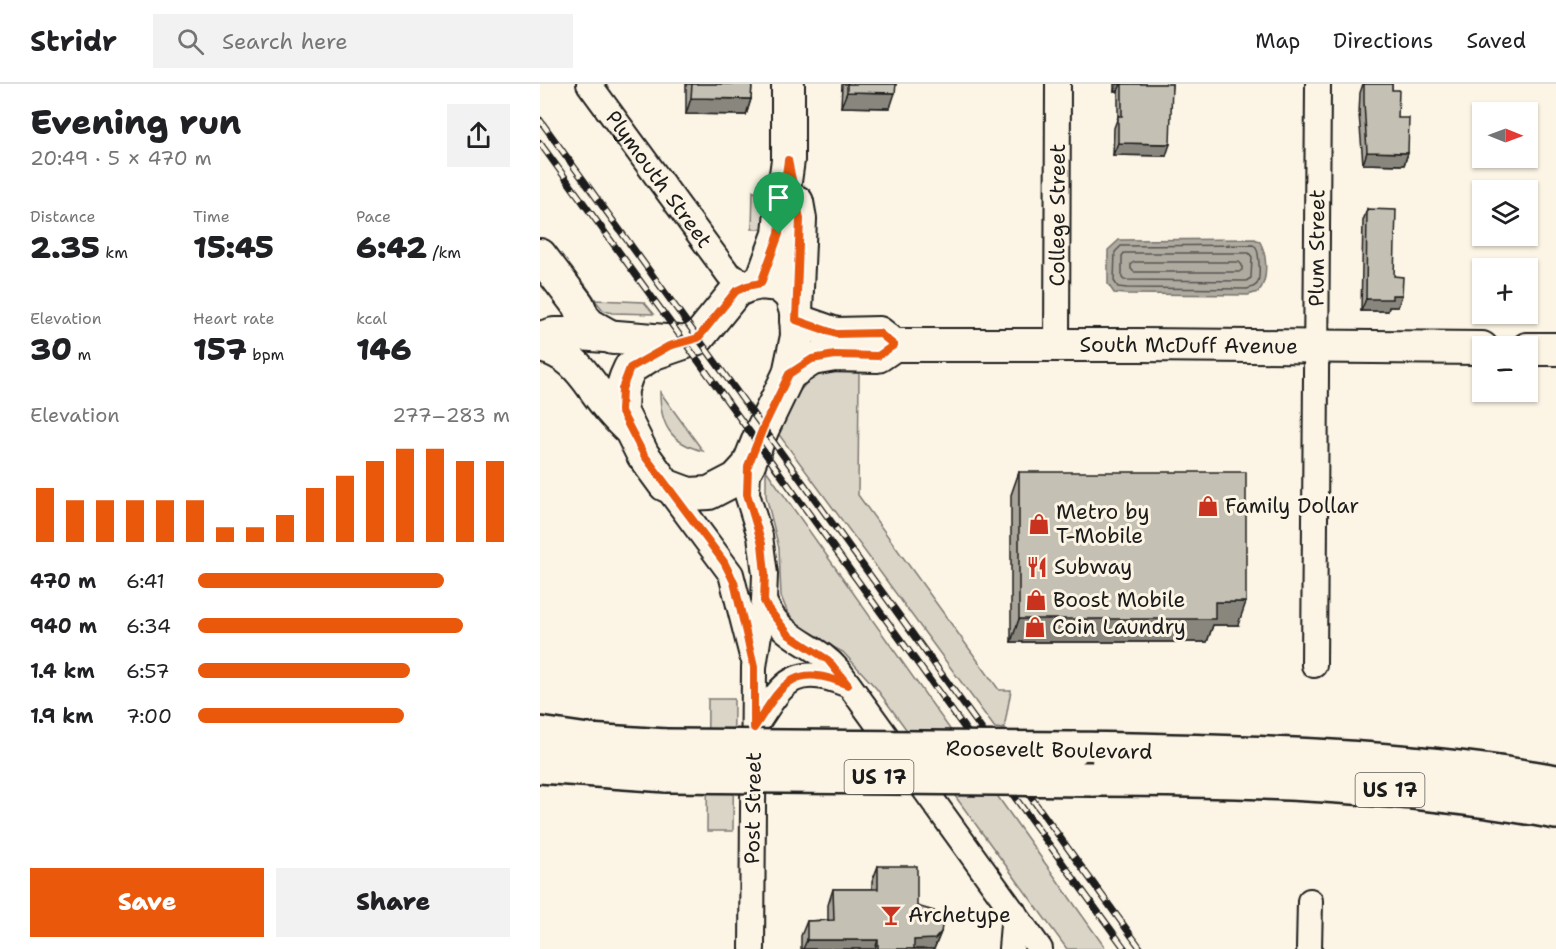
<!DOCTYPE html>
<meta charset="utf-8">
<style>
:root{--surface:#fff;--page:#f2f2f2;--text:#202124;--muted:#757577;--line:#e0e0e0;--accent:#ea580c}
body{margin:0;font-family:"Shantell Sans",sans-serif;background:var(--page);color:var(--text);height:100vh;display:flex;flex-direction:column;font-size:22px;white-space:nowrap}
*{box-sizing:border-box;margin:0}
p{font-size:20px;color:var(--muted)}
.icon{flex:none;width:33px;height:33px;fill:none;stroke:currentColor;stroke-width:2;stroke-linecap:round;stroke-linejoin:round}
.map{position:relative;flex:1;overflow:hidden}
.details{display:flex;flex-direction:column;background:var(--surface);width:540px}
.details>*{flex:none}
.needle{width:39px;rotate:91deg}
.buttons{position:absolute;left:932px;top:18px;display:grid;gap:12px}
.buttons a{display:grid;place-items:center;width:66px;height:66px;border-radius:0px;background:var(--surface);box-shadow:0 2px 4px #0004;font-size:30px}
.pin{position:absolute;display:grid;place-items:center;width:51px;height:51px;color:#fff;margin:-62px -26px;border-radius:50% 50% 50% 0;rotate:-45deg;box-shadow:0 0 6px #0007}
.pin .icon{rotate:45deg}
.round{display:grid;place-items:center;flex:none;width:63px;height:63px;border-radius:0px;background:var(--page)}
.summary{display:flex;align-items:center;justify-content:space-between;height:102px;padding:0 30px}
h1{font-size:33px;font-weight:800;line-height:45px}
.stats{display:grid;grid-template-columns:repeat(3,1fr);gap:9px;height:102px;padding:6px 30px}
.stats div{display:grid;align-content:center}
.stats b{font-size:30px;font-weight:800}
.stats small{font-size:16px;font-weight:400}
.stats p{font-size:16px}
.chart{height:168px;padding:12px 30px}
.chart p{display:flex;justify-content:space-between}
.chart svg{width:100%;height:108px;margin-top:6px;stroke:var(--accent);stroke-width:6}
.primary-button{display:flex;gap:12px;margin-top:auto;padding:12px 30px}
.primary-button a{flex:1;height:69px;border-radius:0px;background:var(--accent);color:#fff;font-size:24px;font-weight:800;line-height:69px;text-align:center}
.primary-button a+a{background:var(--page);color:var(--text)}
ul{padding:0 30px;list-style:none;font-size:20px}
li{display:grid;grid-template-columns:96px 72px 1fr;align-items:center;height:45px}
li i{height:15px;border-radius:8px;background:var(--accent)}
header{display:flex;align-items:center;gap:36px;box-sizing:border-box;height:84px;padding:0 30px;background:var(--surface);border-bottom:2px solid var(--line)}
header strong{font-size:28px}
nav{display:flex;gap:33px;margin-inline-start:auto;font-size:21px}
.search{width:420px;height:54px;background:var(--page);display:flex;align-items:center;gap:15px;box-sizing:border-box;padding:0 21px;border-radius:0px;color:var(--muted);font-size:22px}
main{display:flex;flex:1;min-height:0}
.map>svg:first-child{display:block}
.green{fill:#dbd5c8;stroke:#7c7872;stroke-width:1.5}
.water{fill:#b0aba1;stroke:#75726c;stroke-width:1.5}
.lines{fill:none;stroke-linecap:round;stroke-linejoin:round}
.shore{stroke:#575551;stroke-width:1.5}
.minor-casing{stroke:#1c1c1c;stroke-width:28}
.major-casing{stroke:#1c1c1c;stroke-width:36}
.highway-casing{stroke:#1c1c1c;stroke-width:38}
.minor{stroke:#fcf5e5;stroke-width:24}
.major{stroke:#fcf5e5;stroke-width:32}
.highway{stroke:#fcf5e5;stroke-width:33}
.rail-casing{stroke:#1c1c1c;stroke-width:7}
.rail{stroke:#fcf5e5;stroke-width:4.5;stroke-dasharray:14;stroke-linecap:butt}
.highway-bridge-casing{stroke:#1c1c1c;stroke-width:38;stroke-linecap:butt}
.highway-bridge{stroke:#fcf5e5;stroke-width:33}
.wall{fill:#a9a59a;stroke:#1c1c1c;stroke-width:1.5}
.shaded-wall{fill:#89867d;stroke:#1c1c1c;stroke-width:1.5}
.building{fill:#c4c0b3;stroke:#1c1c1c;stroke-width:1.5}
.route-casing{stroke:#fff;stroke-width:12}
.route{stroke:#ea580c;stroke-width:8}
.labels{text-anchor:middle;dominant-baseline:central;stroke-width:6;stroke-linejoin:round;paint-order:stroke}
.shield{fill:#fcf5e5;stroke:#5f5d58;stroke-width:1.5}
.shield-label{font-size:20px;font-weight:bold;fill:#1c1c1c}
.street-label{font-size:21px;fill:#1c1c1c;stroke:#fcf5e5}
.poi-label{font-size:21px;fill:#1c1c1c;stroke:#fcf5e5;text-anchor:start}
</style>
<header>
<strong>Stridr</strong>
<div class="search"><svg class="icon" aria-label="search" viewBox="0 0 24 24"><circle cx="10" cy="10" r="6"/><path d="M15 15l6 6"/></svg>Search here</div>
<nav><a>Map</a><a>Directions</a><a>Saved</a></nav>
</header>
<main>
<section class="details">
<div class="summary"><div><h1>Evening run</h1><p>20:49 · 5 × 470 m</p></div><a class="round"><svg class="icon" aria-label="share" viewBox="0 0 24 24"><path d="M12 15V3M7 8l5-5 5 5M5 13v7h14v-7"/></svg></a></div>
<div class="stats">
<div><p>Distance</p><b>2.35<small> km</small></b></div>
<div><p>Time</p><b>15:45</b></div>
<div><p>Pace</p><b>6:42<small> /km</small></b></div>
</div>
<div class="stats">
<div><p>Elevation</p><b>30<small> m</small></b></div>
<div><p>Heart rate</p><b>157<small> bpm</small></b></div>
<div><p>kcal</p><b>146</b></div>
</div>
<div class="chart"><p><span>Elevation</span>277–283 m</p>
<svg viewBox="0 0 160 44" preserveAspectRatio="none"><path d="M5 44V22M15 44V27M25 44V27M35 44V27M45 44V27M55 44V27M65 44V38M75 44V38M85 44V33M95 44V22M105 44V17M115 44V11M125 44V6M135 44V6M145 44V11M155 44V11"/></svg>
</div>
<ul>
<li><b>470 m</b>6:41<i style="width:79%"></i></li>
<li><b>940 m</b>6:34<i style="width:85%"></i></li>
<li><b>1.4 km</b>6:57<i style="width:68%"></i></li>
<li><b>1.9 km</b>7:00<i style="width:66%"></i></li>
</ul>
<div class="primary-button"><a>Save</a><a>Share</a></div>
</section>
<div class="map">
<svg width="1016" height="865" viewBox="0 0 1016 865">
<rect width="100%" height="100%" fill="#fcf5e5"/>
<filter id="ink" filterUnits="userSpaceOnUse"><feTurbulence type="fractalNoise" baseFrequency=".0167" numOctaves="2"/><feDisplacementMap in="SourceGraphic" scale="12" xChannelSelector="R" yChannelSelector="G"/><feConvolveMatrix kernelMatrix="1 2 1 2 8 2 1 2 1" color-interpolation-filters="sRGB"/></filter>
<g filter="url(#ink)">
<g class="green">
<path d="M213 107C228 116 228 129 231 145H212Z"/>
<path d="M44 199 56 216 104 218 114 230 72 229 63 226 42 200Z"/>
<path d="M288 288 319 289 318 411 459 606H471L464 645 455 644 237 348C248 328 262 290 288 288Z"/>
<path d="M120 308 163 367C130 359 120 340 120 308Z"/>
<path d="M226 386 566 865H527L336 604 303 568 278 555 258 542 247 527 241 512 239 464 226 412Z"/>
<path d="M168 615H194L193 747H167Z"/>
</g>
<path class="water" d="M715 155 720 158C727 171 729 197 718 208L708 211 586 210 574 209 568 200V166L579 156Z"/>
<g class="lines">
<g class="shore">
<path d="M713 161 716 163C719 169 721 194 717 200 715 203 710 204 707 205L587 204 578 203 574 197 575 168 581 162Z"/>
<path d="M584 169H709L712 173 711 194 706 197 584 196 582 194V172Z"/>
<path d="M594 178H699L702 181V186L699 188H594L591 185V180Z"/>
</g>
<defs>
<g id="minor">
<path id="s1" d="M49 0 189 191 203 198 216 201"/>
<path id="s2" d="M517 261 518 0"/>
<path d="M208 382 207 410 220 452 225 490 224 517 214 583 212 865"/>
<path d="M125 401 191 490 212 572"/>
<path d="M224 517C242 558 274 557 299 587L500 865"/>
<path id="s3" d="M774 581 778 0"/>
<path d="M214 644C242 601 252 577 308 601"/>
<path d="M471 865 474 828"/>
<path d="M769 865 770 817"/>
</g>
<g id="major">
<path d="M0 171 38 221 43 233 50 241 73 254"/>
<path d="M221 199 239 201 251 212 256 228 257 252 249 290 223 344 208 382 196 395 169 409 149 410 125 401 103 371 81 327 82 305 86 293 90 284 114 269 158 254 196 207 207 202Z"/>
<path d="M221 199 239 150 241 126 248 76V0"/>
<path d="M256 228 260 135 257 118"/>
<path d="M256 236 296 250 339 249 354 261"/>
<path d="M0 254 14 250H40L138 258"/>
<path d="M0 262C39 271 47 299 71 326 76 332 81 337 87 343"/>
<path d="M987 265H1016"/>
<path id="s4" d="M249 290 272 275 295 271 338 272 354 261H599L942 264"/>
</g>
<g id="highway">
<path d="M0 650 48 657 126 662"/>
<path d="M533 665C696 668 855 670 1016 698"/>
<path d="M0 682 127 691"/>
<path d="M552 695C707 695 863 700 1016 728"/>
</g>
</defs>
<use href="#minor" class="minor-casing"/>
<use href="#major" class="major-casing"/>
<use href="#highway" class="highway-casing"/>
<use href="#minor" class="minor"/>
<use href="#major" class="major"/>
<use href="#highway" class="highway"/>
<defs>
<g id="rail">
<path d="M0 36 601 865"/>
<path d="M0 59 585 865"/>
</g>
</defs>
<use href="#rail" class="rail-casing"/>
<use href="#rail" class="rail"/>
<defs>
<g id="highway-bridge">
<path d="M126 662 533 665"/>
<path d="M127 691 552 695"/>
</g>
</defs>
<use href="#highway-bridge" class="highway-bridge-casing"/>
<use href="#highway-bridge" class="highway-bridge"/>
</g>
<g class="wall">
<path d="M146 0H212L211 15 206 31 146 30Z"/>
<path d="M302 0H356L350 24 301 23Z"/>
<path d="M574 0H632L626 72 573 71 574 44 578 33V7H574Z"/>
<path d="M823 0H852V6L858 34 868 69 864 81 823 80 819 30 820 9Z"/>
<path d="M827 125 854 192 862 211 858 223H849L848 227H821L823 137Z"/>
<path d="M479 388 698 541H673L667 558H471V411Z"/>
<path d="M338 782 401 848 394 865H261V852L267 837 288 836V821L293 805H332V798Z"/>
</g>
<g class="shaded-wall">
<path d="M577 0H581L578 7H574Z"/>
<path d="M307 8 355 9 350 24 301 23Z"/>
<path d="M151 14 211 15 206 31 146 30Z"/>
<path d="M578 59 630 60 626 72 573 71Z"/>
<path d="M827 68 868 69 864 81 823 80Z"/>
<path d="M852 211H862L858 223H849L848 227H821L826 215Z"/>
<path d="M675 518H706L698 541H673L667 558H471L479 535Z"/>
<path d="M401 848 394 865H371L374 856Z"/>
<path d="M267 856H338L335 865H263Z"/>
</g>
<g class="building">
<path d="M152 0H212L211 15 151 14Z"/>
<path d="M307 0H356L355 9 307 8Z"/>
<path d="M582 0H632L630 60 578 59V32H582Z"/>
<path d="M824 0H852V6H859L858 34H869L868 69 827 68 824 18Z"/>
<path d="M827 125 856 126 854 192 863 193 862 211H852V215H826Z"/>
<path d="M479 388H706V518H675V535H479Z"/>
<path d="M338 782H377V822L394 827 399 832 402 842 401 848 395 855 374 856V865H338V856H267V837L294 836 293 805H338Z"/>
</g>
</g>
<g class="lines" filter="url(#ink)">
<defs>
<path id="route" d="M248 76 260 135 256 236 296 250 339 249 354 261 338 272 295 271 272 275 249 290 223 344 208 382 207 410 222 460 225 490 224 517 227 523 249 551 288 576 308 601C252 577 242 601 214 644V583L194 498 184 478 104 371 81 327 82 305 90 284 129 262 158 254 196 207 207 202 221 199 239 150 241 126Z"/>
</defs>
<use href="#route" class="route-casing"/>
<use href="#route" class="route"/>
</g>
<defs>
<symbol id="shop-bare" viewBox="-9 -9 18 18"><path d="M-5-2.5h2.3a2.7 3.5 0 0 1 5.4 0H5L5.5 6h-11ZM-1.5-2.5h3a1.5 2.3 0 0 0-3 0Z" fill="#c8321e" stroke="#fcf5e5" stroke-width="2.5" paint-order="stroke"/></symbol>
<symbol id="restaurant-bare" viewBox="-9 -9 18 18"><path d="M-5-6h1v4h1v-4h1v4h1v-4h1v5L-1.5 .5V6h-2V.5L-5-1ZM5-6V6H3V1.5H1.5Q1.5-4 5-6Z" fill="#c8321e" stroke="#fcf5e5" stroke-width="2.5" paint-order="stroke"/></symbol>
<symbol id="bar-bare" viewBox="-9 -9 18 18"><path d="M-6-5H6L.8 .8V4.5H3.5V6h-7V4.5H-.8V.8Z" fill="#c8321e" stroke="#fcf5e5" stroke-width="2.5" paint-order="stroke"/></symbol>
</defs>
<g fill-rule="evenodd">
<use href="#shop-bare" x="653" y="407" width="30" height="30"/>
<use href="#shop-bare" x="484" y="425" width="30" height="30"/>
<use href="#restaurant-bare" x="482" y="468" width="30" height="30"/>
<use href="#shop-bare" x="481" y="501" width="30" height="30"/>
<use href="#shop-bare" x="480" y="528" width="30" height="30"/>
<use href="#bar-bare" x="336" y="816" width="30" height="30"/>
</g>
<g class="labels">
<g class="shield">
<rect x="304.5" y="676" width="69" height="34" rx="4.5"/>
<rect x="815.5" y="689" width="69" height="34" rx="4.5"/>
</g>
<g class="shield-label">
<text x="339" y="693">US 17</text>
<text x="850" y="706">US 17</text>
</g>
<g class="street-label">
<text stroke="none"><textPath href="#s1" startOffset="118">Plymouth Street</textPath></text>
<text stroke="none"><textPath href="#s2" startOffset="130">College Street</textPath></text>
<text stroke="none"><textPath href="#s3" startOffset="417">Plum Street</textPath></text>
<text stroke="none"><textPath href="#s4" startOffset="408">South McDuff Avenue</textPath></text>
<text transform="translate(509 666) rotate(1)">Roosevelt Boulevard</text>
<text transform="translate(213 724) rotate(-89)">Post Street</text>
</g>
<g class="poi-label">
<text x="685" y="422">Family Dollar</text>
<text x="516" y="428">Metro by<tspan x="516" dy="24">T-Mobile</tspan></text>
<text x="514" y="483">Subway</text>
<text x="513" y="516">Boost Mobile</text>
<text x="512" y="543">Coin Laundry</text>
<text x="368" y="831">Archetype</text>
</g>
</g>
</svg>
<div class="buttons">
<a><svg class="needle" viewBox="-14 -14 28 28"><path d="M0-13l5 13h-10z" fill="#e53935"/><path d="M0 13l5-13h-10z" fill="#757577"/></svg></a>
<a><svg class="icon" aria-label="layers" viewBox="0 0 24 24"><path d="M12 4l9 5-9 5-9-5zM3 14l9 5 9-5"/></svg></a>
<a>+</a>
<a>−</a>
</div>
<div class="pin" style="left:239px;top:150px;background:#1e9e55"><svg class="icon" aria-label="arrive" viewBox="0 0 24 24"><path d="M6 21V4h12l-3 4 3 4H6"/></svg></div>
</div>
</main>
